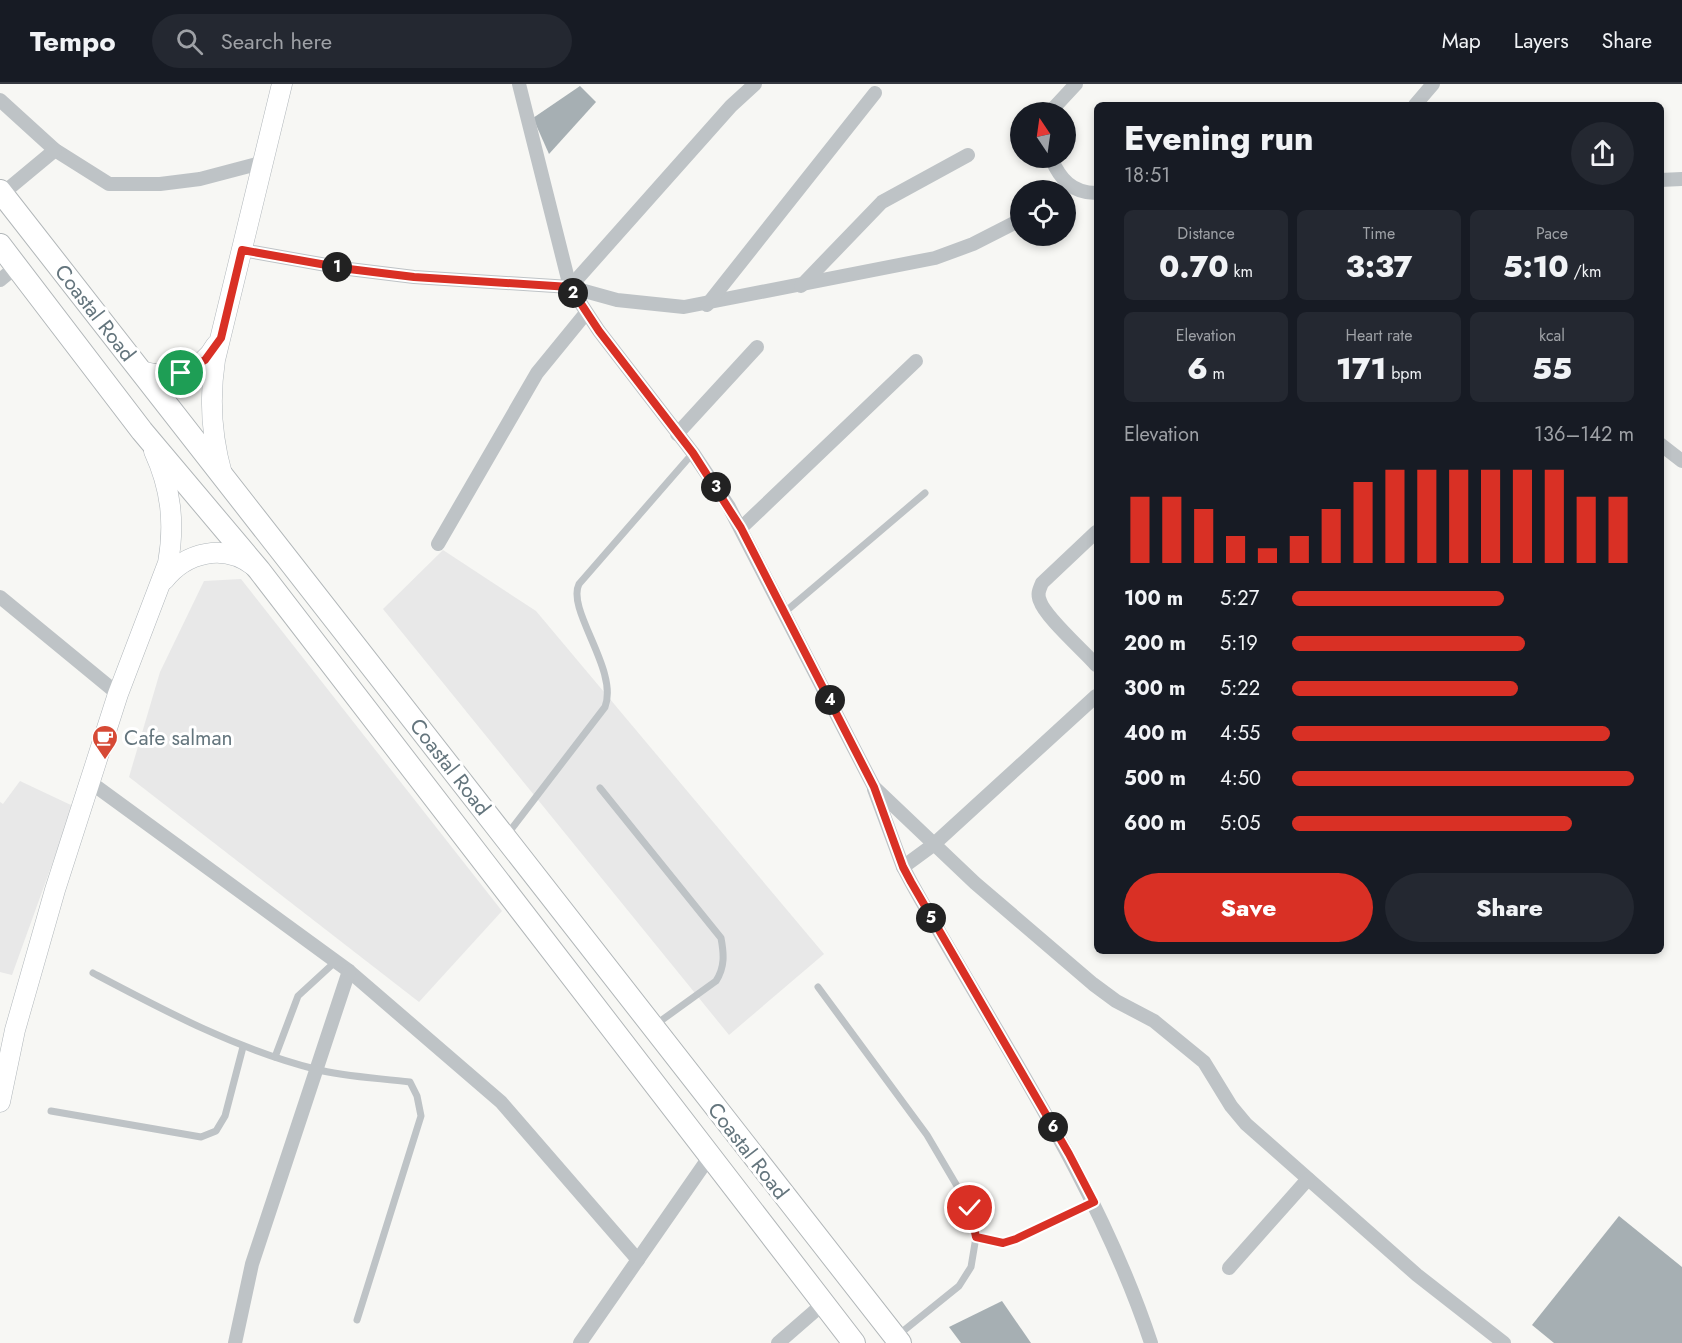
<!DOCTYPE html>
<meta charset="utf-8">
<style>
:root{--surface:#171b24;--page:#242831;--text:#f1f3f6;--muted:#9ea1a6;--line:#363941;--accent:#d93025}
body{margin:0;font-family:Jost,sans-serif;background:var(--page);color:var(--text);height:100vh;display:flex;flex-direction:column;font-size:22px;white-space:nowrap}
*{box-sizing:border-box;margin:0}
p{font-size:20px;color:var(--muted)}
.icon{flex:none;width:33px;height:33px;fill:none;stroke:currentColor;stroke-width:2;stroke-linecap:round;stroke-linejoin:round}
.map{position:relative;flex:1;overflow:hidden}
.details{position:absolute;left:1094px;top:18px;width:570px;height:852px;display:flex;flex-direction:column;background:var(--surface);border-radius:9px;box-shadow:0 3px 9px #0003}
.details>*{flex:none}
.needle{width:39px;rotate:347deg}
.fabs{position:absolute;left:1010px;top:18px;display:grid;gap:12px}
.fabs a{display:grid;place-items:center;width:66px;height:66px;border-radius:50%;background:var(--surface);box-shadow:0 3px 9px #0003;font-size:30px}
.pin{position:absolute;display:grid;place-items:center;width:51px;height:51px;color:#fff;margin:-26px;border:3px solid #fff;border-radius:50%;box-shadow:0 2px 6px #0007}
.km{position:absolute;width:30px;height:30px;margin:-15px;border-radius:50%;background:#222;color:#fff;font-size:16px;line-height:30px;text-align:center}
.round{display:grid;place-items:center;flex:none;width:63px;height:63px;border-radius:32px;background:var(--page)}
.headline{display:flex;align-items:center;justify-content:space-between;height:102px;padding:0 30px}
h1{font-size:33px;font-weight:800;line-height:45px}
.metrics{display:grid;grid-template-columns:repeat(3,1fr);gap:9px;height:102px;padding:6px 30px}
.metrics div{display:grid;align-content:center;border-radius:9px;background:var(--page);text-align:center}
.metrics b{font-size:30px;font-weight:800}
.metrics small{font-size:16px;font-weight:400}
.metrics p{font-size:16px}
.chart{height:168px;padding:12px 30px}
.chart p{display:flex;justify-content:space-between}
.chart svg{width:100%;height:108px;margin-top:6px;stroke:var(--accent);stroke-width:6}
.cta{display:flex;gap:12px;margin-top:auto;padding:12px 30px}
.cta a{flex:1;height:69px;border-radius:36px;background:var(--accent);color:#fff;font-size:24px;font-weight:800;line-height:69px;text-align:center}
.cta a+a{background:var(--page);color:var(--text)}
ul{padding:0 30px;list-style:none;font-size:20px}
li{display:grid;grid-template-columns:96px 72px 1fr;align-items:center;height:45px}
li i{height:15px;border-radius:8px;background:var(--accent)}
header{display:flex;align-items:center;gap:36px;box-sizing:border-box;height:84px;padding:0 30px;background:var(--surface);border-bottom:2px solid var(--line)}
header strong{font-size:28px}
nav{display:flex;gap:33px;margin-inline-start:auto;font-size:21px}
.search{width:420px;height:54px;background:var(--page);display:flex;align-items:center;gap:15px;box-sizing:border-box;padding:0 21px;border-radius:33px;color:var(--muted);font-size:22px}
.map>svg:first-child{display:block}
.built{fill:#e8e8e8}
.building{fill:#a6afb3}
.lines{fill:none;stroke-linecap:round;stroke-linejoin:round}
.secondary-casing{stroke:#b1b7bb;stroke-width:21}
.trunk-casing{stroke:#b2b7b9;stroke-width:24}
.service{stroke:#bec3c6;stroke-width:7}
.minor{stroke:#bec3c6;stroke-width:14}
.secondary{stroke:#fff;stroke-width:20}
.trunk{stroke:#fff;stroke-width:22}
.route-casing{stroke:#fff;stroke-width:12}
.route{stroke:#d93025;stroke-width:8}
.labels{text-anchor:middle;dominant-baseline:central;stroke-width:6;stroke-linejoin:round;paint-order:stroke}
.street-label{font-size:21px;fill:#64757d;stroke:#fff}
.poi-label{font-size:21px;fill:#64757d;stroke:#fff;text-anchor:start}
</style>
<header>
<strong>Tempo</strong>
<div class="search"><svg class="icon" aria-label="search" viewBox="0 0 24 24"><circle cx="10" cy="10" r="6"/><path d="M15 15l6 6"/></svg>Search here</div>
<nav><a>Map</a><a>Layers</a><a>Share</a></nav>
</header>
<div class="map">
<svg width="1682" height="1259" viewBox="0 0 1682 1259">
<rect width="100%" height="100%" fill="#f7f7f4"/>
<g class="built">
<path d="M443 466 536 527 824 870 729 951 383 525Z"/>
<path d="M241 495 502 827 419 918 129 693 160 588 204 497Z"/>
<path d="M20 697 73 722 12 891 0 888V718L3 720Z"/>
</g>
<g class="building">
<path d="M580 2 596 18 549 70 533 34Z"/>
<path d="M1619 1132 1682 1183V1259H1554L1532 1241Z"/>
<path d="M1002 1217 1031 1259H961L949 1243Z"/>
</g>
<g class="lines">
<defs>
<g id="secondary">
<path d="M141 287C169 295 201 289 216 261"/>
<path d="M222 390C211 351 209 316 215 276L282 0"/>
<path d="M164 496C186 468 224 459 254 482"/>
<path d="M0 1018 15 946 55 806 118 610 168 479C175 439 171 404 154 367"/>
</g>
<g id="trunk">
<path d="M0 107 900 1259"/>
<path d="M0 161 142 347 259 486 854 1259"/>
</g>
</defs>
<use href="#secondary" class="secondary-casing"/>
<use href="#trunk" class="trunk-casing"/>
<g class="service">
<path d="M785 528 925 409"/>
<path d="M600 704 721 854C724 870 725 883 716 897L655 941"/>
<path d="M506 752 605 623C619 586 566 526 579 500L693 369"/>
<path d="M93 889C165 927 236 965 315 985 345 993 379 994 410 998L417 1012 421 1032 357 1236"/>
<path d="M818 903 927 1051 970 1124 976 1153 971 1183 959 1202 897 1252"/>
<path d="M275 973 298 912 335 878"/>
<path d="M51 1027 201 1053 216 1047 225 1032 243 963"/>
<path d="M976 1153 1003 1159 1016 1155 1093 1118"/>
</g>
<g class="minor">
<path d="M519 0 570 203 599 247 693 369 729 423 874 703 975 799 1093 900 1116 917 1154 937 1204 978 1231 1022 1246 1040 1417 1191 1504 1259"/>
<path d="M0 16 55 66 109 100H160L200 95 261 79"/>
<path d="M1415 21 1433 0"/>
<path d="M1050 28 1076 0"/>
<path d="M1051 74C1060 95 1072 109 1096 109"/>
<path d="M1660 96 1682 95"/>
<path d="M2 110 55 66"/>
<path d="M242 166 349 185 414 193 570 203 617 216 684 223 935 174 973 160 1020 136"/>
<path d="M0 196 17 182"/>
<path d="M801 202 882 118 968 71"/>
<path d="M570 203 731 22 755 0"/>
<path d="M707 221 875 9"/>
<path d="M677 350 757 263"/>
<path d="M1660 360 1682 377"/>
<path d="M741 444 916 277"/>
<path d="M1096 448 1042 499C1039 506 1037 510 1040 517 1045 533 1084 567 1096 581"/>
<path d="M438 460 537 289 586 229"/>
<path d="M0 513 118 610"/>
<path d="M90 698 349 887 501 1018 638 1176"/>
<path d="M874 705 903 783 911 798C995 950 1096 1093 1151 1259"/>
<path d="M903 783 933 761 1096 612"/>
<path d="M1229 1184 1308 1095"/>
<path d="M235 1259 252 1180 349 887"/>
<path d="M580 1259 710 1072"/>
<path d="M778 1259 824 1219"/>
</g>
<use href="#secondary" class="secondary"/>
<use href="#trunk" class="trunk"/>
</g>
<g class="lines">
<defs>
<path id="route" d="M181 289 205 276 221 254 242 166 349 185 414 193 570 203 599 247 693 369 741 444 874 703 903 783 911 798 1069 1070 1094 1118 1016 1155 1003 1159 976 1153 970 1124"/>
</defs>
<use href="#route" class="route-casing"/>
<use href="#route" class="route"/>
</g>
<defs>
<symbol id="cafe-pin" viewBox="-11 -11 22 30"><path d="M0 17L-7.5 6A9.5 9.5 0 1 1 7.5 6Z" fill="#d64935" stroke="#fff"/><path d="M-5.5-4.5H6V0H3Q3 3.5 0 3.5H-2.5Q-5.5 3.5-5.5 0ZM3-3.2v2h1.7v-2ZM-6 4.5H4V6H-6Z" fill="#fff"/></symbol>
</defs>
<g fill-rule="evenodd">
<use href="#cafe-pin" x="90" y="639" width="30" height="40"/>
</g>
<g class="labels">
<g class="street-label">
<text transform="translate(95 229) rotate(52)">Coastal Road</text>
<text transform="translate(450 683) rotate(52)">Coastal Road</text>
<text transform="translate(748 1067) rotate(52)">Coastal Road</text>
</g>
<g class="poi-label">
<text x="124" y="654">Cafe salman</text>
</g>
</g>
</svg>
<div class="fabs">
<a><svg class="needle" viewBox="-14 -14 28 28"><path d="M0-13l5 13h-10z" fill="#e53935"/><path d="M0 13l5-13h-10z" fill="#9ea1a6"/></svg></a>
<a><svg class="icon" aria-label="locate" viewBox="0 0 24 24"><circle cx="12" cy="12" r="6"/><path d="M12 2v4M12 18v4M2 12h4M18 12h4"/></svg></a>
</div>
<div class="pin" style="left:181px;top:289px;background:#1e9e55"><svg class="icon" aria-label="arrive" viewBox="0 0 24 24"><path d="M6 21V4h12l-3 4 3 4H6"/></svg></div>
<div class="pin" style="left:970px;top:1124px;background:#d93025"><svg class="icon" aria-label="check" viewBox="0 0 24 24"><path d="M5 12l5 5 9-10"/></svg></div>
<b class="km" style="left:337px;top:183px">1</b>
<b class="km" style="left:573px;top:209px">2</b>
<b class="km" style="left:716px;top:403px">3</b>
<b class="km" style="left:830px;top:616px">4</b>
<b class="km" style="left:931px;top:834px">5</b>
<b class="km" style="left:1053px;top:1043px">6</b>
<section class="details">
<div class="headline"><div><h1>Evening run</h1><p>18:51</p></div><a class="round"><svg class="icon" aria-label="share" viewBox="0 0 24 24"><path d="M12 15V3M7 8l5-5 5 5M5 13v7h14v-7"/></svg></a></div>
<div class="metrics">
<div><p>Distance</p><b>0.70<small> km</small></b></div>
<div><p>Time</p><b>3:37</b></div>
<div><p>Pace</p><b>5:10<small> /km</small></b></div>
</div>
<div class="metrics">
<div><p>Elevation</p><b>6<small> m</small></b></div>
<div><p>Heart rate</p><b>171<small> bpm</small></b></div>
<div><p>kcal</p><b>55</b></div>
</div>
<div class="chart"><p><span>Elevation</span>136–142 m</p>
<svg viewBox="0 0 160 44" preserveAspectRatio="none"><path d="M5 44V17M15 44V17M25 44V22M35 44V33M45 44V38M55 44V33M65 44V22M75 44V11M85 44V6M95 44V6M105 44V6M115 44V6M125 44V6M135 44V6M145 44V17M155 44V17"/></svg>
</div>
<ul>
<li><b>100 m</b>5:27<i style="width:62%"></i></li>
<li><b>200 m</b>5:19<i style="width:68%"></i></li>
<li><b>300 m</b>5:22<i style="width:66%"></i></li>
<li><b>400 m</b>4:55<i style="width:93%"></i></li>
<li><b>500 m</b>4:50<i style="width:100%"></i></li>
<li><b>600 m</b>5:05<i style="width:82%"></i></li>
</ul>
<div class="cta"><a>Save</a><a>Share</a></div>
</section>
</div>
